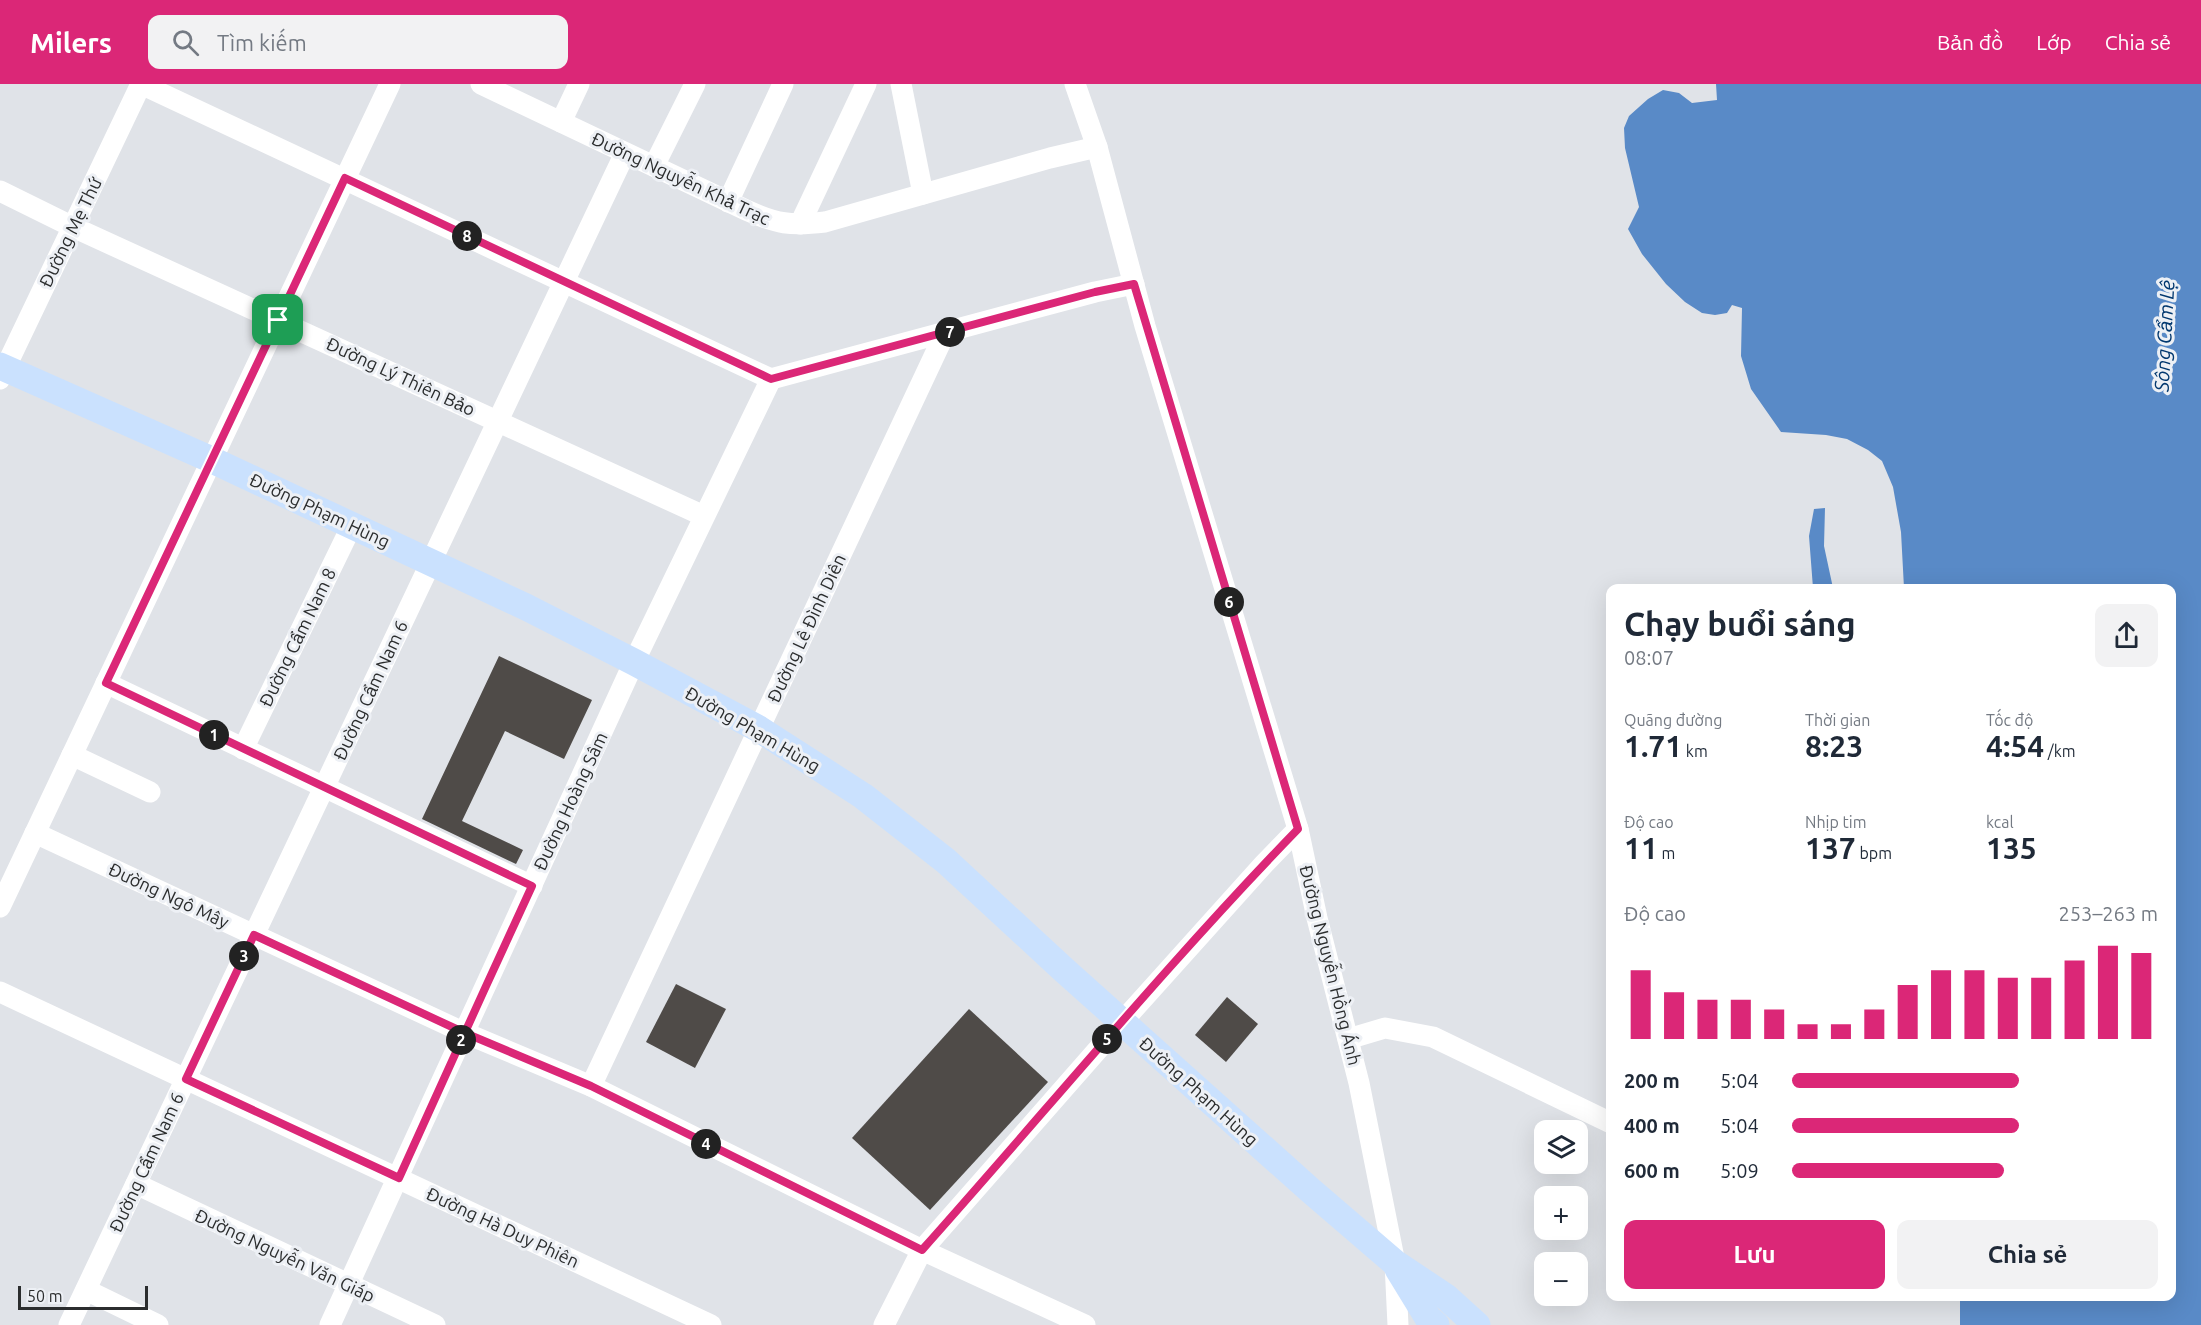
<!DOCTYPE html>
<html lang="vi">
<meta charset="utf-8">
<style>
:root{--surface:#fff;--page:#f2f2f3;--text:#1f2937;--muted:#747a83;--accent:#db2777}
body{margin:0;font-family:Ubuntu,sans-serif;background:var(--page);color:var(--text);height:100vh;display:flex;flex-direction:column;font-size:22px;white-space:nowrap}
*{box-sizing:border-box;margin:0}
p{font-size:20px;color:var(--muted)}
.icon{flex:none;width:33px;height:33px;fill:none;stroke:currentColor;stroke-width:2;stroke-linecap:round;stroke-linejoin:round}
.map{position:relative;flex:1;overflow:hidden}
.details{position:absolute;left:1606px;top:500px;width:570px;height:717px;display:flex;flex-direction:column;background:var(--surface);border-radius:12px;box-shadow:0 6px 24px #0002}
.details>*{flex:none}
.tools{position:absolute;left:1534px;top:1036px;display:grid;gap:12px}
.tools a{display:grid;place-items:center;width:54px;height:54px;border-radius:12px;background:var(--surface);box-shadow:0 6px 24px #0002;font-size:30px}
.scale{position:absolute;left:18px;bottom:15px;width:130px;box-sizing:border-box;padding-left:6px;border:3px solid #2b2d2e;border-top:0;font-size:16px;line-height:21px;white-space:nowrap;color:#2b2d2e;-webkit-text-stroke:4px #edf0f5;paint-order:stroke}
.pin{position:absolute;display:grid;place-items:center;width:51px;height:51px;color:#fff;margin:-26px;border-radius:12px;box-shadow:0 3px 9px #0006}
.km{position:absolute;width:30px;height:30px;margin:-15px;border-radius:50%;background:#222;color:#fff;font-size:16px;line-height:30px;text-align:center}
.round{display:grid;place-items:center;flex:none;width:63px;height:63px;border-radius:12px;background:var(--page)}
.overview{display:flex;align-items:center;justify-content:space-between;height:102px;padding:0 18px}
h1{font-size:33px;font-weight:700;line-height:45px}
.figures{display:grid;grid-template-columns:repeat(3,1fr);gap:9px;height:102px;padding:6px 18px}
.figures div{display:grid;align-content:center}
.figures b{font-size:30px;font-weight:700}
.figures small{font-size:16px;font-weight:400}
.figures p{font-size:16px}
.chart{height:168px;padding:12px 18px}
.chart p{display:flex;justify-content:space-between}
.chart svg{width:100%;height:108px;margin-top:6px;stroke:var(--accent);stroke-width:6}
.action{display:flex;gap:12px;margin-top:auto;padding:12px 18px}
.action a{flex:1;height:69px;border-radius:12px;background:var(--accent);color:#fff;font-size:24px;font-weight:700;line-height:69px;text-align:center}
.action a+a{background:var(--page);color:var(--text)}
ul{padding:0 18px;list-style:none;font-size:20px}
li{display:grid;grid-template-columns:96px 72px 1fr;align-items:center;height:45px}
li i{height:15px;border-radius:8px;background:var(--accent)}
header{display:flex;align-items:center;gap:36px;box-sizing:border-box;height:84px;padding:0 30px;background:var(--accent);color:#fff}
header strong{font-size:28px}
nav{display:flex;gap:33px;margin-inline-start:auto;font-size:21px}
.search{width:420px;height:54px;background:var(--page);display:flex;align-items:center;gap:15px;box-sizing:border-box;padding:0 21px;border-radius:12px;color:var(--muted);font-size:22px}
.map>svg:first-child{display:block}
.water{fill:#598ac7}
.building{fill:#4f4b48}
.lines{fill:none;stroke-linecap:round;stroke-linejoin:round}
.minor{stroke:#fff;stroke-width:21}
.major{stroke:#cae1fe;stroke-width:27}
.route-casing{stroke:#fff;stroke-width:12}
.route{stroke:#db2777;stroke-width:8}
.labels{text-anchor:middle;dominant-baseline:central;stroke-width:6;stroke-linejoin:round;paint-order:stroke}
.street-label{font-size:18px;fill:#2b2d2e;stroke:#edf0f5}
.water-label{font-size:20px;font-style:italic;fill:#02386f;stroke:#edf0f5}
</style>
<header>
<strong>Milers</strong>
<div class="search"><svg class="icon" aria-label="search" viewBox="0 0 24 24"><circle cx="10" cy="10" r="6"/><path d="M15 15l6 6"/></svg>Tìm kiếm</div>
<nav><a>Bản đồ</a><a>Lớp</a><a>Chia sẻ</a></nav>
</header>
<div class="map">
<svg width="2201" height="1241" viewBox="0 0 2201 1241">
<rect width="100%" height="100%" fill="#e0e3e8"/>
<g class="water">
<path d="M1716 0H2201V1241H1960V1212H2172V504H1904L1901 448 1893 403 1882 377 1868 366 1847 355 1826 351 1781 348 1751 305 1741 272 1742 224 1732 221 1727 229 1715 231 1702 229 1685 218 1666 200 1642 170 1628 145 1639 123 1625 64 1624 44 1629 32 1648 15 1663 6 1679 9 1692 19 1717 16Z"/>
<path d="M1825 424 1824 462 1833 504H1813L1809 452 1814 425Z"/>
</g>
<g class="building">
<path d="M499 572 592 616 564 675 505 647 462 737 523 766 516 780 422 735Z"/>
<path d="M676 900 726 925 695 984 646 958Z"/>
<path d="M1227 913 1258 940 1226 978 1195 951Z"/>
<path d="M969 925 1048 998 930 1126 852 1054Z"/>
</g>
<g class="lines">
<g class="minor">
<path d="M141 0 771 295 1095 208 1134 200"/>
<path d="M481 0 746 126C777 140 790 142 825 138L1050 74 1097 63"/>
<path d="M901 0 923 110"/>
<path d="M1075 0 1097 63 1145 242 1298 745 1317 834 1359 999 1395 1179 1398 1241"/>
<path d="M561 38 579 0"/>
<path d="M654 82 695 0"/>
<path d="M0 107 73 143 704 432"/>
<path d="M728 118 783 0"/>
<path d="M800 140 866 0"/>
<path d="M0 295 141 0"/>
<path d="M106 599 532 802"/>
<path d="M243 665 352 441"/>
<path d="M72 671 150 708"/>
<path d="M35 749 465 949 591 1002 922 1166 1085 1241"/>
<path d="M0 823 390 0"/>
<path d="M0 908 711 1241"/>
<path d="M1348 955 1385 944 1433 953 1611 1039"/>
<path d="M591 1002 945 249"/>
<path d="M136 1100 435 1241"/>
<path d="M86 1206 158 1241"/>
<path d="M69 1241 625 69"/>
<path d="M330 1241 634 578 771 295"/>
<path d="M884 1241 922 1166 1122 938 1264 780 1298 745"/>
</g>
<g class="major">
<path d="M0 282 212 376 526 523 634 578 759 645 863 712 946 777 1064 886 1310 1106 1395 1179 1446 1213 1477 1241"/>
<path d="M1398 1185 1428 1234 1436 1241"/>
</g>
</g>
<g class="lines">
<defs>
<path id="route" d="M278 236 106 599 532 802C487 899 443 997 399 1094L186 995 254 851 465 949 591 1002 922 1166C1047 1026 1167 880 1298 745L1134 200 1095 208 771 295 345 94 278 236"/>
</defs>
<use href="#route" class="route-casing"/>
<use href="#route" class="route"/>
</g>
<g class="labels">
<g class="street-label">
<text transform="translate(681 94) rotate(25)">Đường Nguyễn Khả Trạc</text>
<text transform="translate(70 148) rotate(-64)">Đường Mẹ Thứ</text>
<text transform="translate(401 292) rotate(25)">Đường Lý Thiên Bảo</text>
<text transform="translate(320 426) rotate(25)">Đường Phạm Hùng</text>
<text transform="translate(806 544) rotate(-65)">Đường Lê Đình Diên</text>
<text transform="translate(297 553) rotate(-64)">Đường Cẩm Nam 8</text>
<text transform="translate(370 606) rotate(-65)">Đường Cẩm Nam 6</text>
<text transform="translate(753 645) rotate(30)">Đường Phạm Hùng</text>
<text transform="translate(570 717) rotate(-65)">Đường Hoàng Sâm</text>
<text transform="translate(169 811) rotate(25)">Đường Ngô Mây</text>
<text transform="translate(1331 881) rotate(76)">Đường Nguyễn Hồng Ánh</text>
<text transform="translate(1199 1007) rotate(42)">Đường Phạm Hùng</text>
<text transform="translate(146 1078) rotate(-65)">Đường Cẩm Nam 6</text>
<text transform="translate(503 1143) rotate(25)">Đường Hà Duy Phiên</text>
<text transform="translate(285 1171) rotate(25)">Đường Nguyễn Văn Giáp</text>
</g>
<g class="water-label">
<text transform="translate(2164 252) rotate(-87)">Sông Cẩm Lệ</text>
</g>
</g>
</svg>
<div class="tools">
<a><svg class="icon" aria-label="layers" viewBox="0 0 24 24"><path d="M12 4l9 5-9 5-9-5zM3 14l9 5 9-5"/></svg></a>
<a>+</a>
<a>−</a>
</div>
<div class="scale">50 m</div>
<div class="pin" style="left:278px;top:236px;background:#1e9e55"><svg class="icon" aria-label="arrive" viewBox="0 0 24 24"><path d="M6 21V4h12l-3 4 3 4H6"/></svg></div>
<b class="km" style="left:214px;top:651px">1</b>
<b class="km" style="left:461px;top:956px">2</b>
<b class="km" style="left:244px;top:872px">3</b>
<b class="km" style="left:706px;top:1060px">4</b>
<b class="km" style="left:1107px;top:955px">5</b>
<b class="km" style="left:1229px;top:518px">6</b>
<b class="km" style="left:950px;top:248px">7</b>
<b class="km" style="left:467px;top:152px">8</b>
<section class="details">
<div class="overview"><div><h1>Chạy buổi sáng</h1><p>08:07</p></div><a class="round"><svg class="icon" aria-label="share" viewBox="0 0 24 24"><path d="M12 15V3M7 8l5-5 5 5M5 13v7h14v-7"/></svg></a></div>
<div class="figures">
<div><p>Quãng đường</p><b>1.71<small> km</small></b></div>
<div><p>Thời gian</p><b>8:23</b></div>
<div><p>Tốc độ</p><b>4:54<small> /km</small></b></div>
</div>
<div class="figures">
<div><p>Độ cao</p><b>11<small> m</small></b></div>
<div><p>Nhịp tim</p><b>137<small> bpm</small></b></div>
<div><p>kcal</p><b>135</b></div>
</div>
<div class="chart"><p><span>Độ cao</span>253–263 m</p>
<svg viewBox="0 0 160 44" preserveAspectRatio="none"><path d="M5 44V16M15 44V25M25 44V28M35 44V28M45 44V32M55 44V38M65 44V38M75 44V32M85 44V22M95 44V16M105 44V16M115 44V19M125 44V19M135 44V12M145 44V6M155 44V9"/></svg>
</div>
<ul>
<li><b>200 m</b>5:04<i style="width:62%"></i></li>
<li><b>400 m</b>5:04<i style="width:62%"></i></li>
<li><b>600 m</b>5:09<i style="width:58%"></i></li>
</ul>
<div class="action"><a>Lưu</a><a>Chia sẻ</a></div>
</section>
</div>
